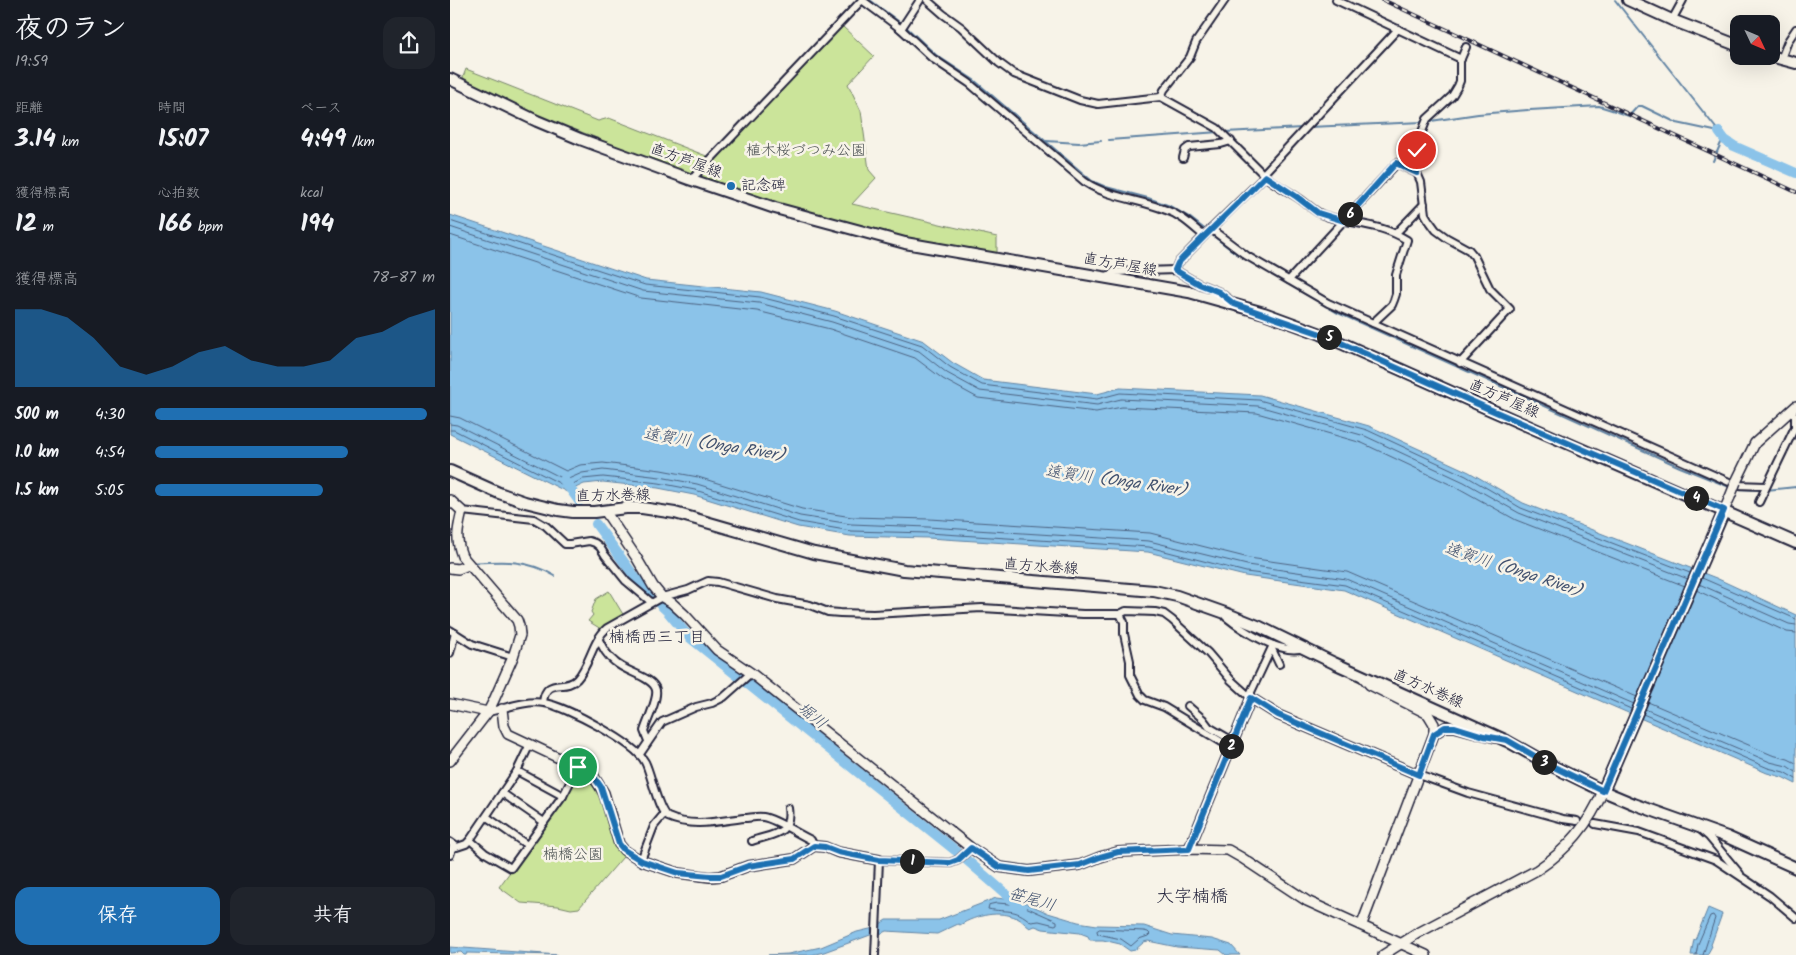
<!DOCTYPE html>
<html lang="ja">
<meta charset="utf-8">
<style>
:root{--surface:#171b24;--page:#20242c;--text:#f1f3f6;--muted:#9ea1a6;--accent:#1f6fb2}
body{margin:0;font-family:Kalam,"Klee One",sans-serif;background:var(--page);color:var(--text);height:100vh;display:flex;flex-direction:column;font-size:19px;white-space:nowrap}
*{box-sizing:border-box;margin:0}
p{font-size:16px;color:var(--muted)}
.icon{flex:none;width:28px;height:28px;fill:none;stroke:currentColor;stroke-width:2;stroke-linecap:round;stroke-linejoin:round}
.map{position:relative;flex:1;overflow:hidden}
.sheet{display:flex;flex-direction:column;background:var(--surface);width:450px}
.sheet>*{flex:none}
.needle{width:32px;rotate:134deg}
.controls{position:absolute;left:1280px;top:15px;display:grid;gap:10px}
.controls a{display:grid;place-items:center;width:50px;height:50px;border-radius:10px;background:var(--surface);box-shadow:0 5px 20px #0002;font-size:25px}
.pin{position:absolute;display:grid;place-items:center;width:42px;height:42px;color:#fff;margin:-21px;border:2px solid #fff;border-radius:50%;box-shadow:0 1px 5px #0007}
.km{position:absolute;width:25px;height:25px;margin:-12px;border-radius:50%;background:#222;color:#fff;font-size:14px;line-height:25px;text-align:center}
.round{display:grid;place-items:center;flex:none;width:52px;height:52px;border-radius:15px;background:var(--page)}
.headline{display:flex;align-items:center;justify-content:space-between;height:85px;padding:0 15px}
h1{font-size:28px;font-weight:600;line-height:38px}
.figures{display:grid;grid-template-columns:repeat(3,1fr);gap:8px;height:85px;padding:5px 15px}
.figures div{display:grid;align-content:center}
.figures b{font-size:25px;font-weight:600}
.figures small{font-size:14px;font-weight:400}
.figures p{font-size:14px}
.chart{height:140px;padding:10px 15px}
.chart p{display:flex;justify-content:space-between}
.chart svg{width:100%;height:90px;margin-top:5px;fill:var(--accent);opacity:.7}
.button{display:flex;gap:10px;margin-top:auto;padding:10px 15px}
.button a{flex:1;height:58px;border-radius:15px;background:var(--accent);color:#fff;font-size:20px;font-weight:600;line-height:58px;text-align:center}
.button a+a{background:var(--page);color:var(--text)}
ul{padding:0 15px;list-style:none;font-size:16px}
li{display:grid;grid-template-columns:80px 60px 1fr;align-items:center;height:38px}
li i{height:12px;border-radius:6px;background:var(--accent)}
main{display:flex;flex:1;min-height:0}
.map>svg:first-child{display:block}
.green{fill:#cbe49a;stroke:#76836a}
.water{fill:#8bc3e9;stroke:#6183a3}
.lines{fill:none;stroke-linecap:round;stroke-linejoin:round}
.shore{stroke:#4c6281;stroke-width:1}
.stream{stroke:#6183a3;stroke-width:2}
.river{stroke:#8bc3e9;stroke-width:10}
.street-casing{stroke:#22223b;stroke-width:10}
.secondary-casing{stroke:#22223b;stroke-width:12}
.primary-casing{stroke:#22223b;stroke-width:14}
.street{stroke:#f7f3e8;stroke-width:6}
.secondary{stroke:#f7f3e8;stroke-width:9}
.primary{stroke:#f7f3e8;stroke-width:10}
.rail-casing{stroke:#22223b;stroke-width:4}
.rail{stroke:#f7f3e8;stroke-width:2;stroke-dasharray:5.5;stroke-linecap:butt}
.secondary-bridge-casing{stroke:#22223b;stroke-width:12;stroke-linecap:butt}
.secondary-bridge{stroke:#f7f3e8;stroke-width:9}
.route-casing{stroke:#fff;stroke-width:10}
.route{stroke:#1f6fb2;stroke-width:6}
.poi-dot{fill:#1f6fb2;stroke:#f7f3e8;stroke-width:2}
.labels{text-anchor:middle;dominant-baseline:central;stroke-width:5;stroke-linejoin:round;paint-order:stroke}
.park-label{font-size:15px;fill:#4c5253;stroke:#f7f3e8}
.street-label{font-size:15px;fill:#22223b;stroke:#f7f3e8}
.poi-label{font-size:15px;fill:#22223b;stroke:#f7f3e8;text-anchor:start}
.water-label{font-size:16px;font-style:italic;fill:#42526f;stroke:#f7f3e8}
.neighbourhood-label{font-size:16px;fill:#22223b;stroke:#f7f3e8}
.quarter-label{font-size:18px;fill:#22223b;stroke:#f7f3e8}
</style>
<main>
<section class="sheet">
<div class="headline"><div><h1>夜のラン</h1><p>19:59</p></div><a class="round"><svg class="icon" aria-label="share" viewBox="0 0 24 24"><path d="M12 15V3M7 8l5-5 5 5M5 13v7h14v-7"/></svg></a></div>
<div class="figures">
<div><p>距離</p><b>3.14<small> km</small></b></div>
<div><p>時間</p><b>15:07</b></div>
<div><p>ペース</p><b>4:49<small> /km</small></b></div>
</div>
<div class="figures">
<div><p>獲得標高</p><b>12<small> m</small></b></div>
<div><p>心拍数</p><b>166<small> bpm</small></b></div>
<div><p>kcal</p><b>194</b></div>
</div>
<div class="chart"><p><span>獲得標高</span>78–87 m</p>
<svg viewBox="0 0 160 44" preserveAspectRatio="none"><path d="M0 44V6L10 6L20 10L30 20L40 34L50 38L60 34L70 27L80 24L90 31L100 34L110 34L120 31L130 20L140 17L150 10L160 6V44z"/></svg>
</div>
<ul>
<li><b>500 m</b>4:30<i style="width:97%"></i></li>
<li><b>1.0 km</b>4:54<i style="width:69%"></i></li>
<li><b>1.5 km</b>5:05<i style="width:60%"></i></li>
</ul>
<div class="button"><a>保存</a><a>共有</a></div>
</section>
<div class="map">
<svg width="1346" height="955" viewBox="0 0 1346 955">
<rect width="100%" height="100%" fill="#f7f3e8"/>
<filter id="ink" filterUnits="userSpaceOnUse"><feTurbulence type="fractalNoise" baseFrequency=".02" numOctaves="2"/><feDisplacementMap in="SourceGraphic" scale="10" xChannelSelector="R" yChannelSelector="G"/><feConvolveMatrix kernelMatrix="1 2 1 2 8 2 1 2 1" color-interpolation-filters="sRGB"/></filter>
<g filter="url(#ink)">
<g class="green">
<path d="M392 26 424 56 398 84 411 111 419 170 426 178 402 204 547 237V256L460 240 328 205 252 179 251 173Z"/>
<path d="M16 69 148 121 159 118 259 157 247 170 239 174 152 143V140L121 128 115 129 16 83 13 77Z"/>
<path d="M159 591 174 616 151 629 138 621 143 615 141 612 146 599Z"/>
<path d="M131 774C159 794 153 833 173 857L129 908 121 909 108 906 71 903 49 887 115 797 128 775Z"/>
</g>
<g class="water">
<path d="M0 215 196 280 311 292 385 311 474 341 503 363 533 380 647 394 670 388 810 395 919 426 1019 472 1073 503 1266 578 1346 615V784L1332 777 1317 773 894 590 795 576 698 552 478 538 400 536 348 527 244 495 208 488 153 482 134 484 117 492 0 434Z"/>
<path d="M546 898 572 901 598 913 628 922 647 925 694 926 722 935 762 939 781 945 790 955H776L770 950 727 947 698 941 694 942 685 950 680 951 670 944 653 940H640L638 936 630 933 593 929 585 926 580 928C575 925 572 920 567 918 550 910 526 915 510 925L508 924 487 934 436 931 428 935 423 934 374 952 361 955H318L338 954 371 947 407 932 424 928 436 920H489Z"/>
<path d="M1258 908 1272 914 1261 945 1262 946 1257 955H1241L1244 939 1245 940Z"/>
<path d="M0 947 108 955 17 953 16 955H14L11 952 0 953Z"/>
</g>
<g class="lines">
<g class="shore">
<path d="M0 221 195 285 310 297 384 316 472 345 500 367 532 385 647 399 670 393 809 400 917 430 1016 476 1071 508 1240 573"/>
<path d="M0 227 193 291 309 303 382 322 469 351 497 373 530 391 647 405 671 399 808 406 915 436 1014 482 1069 513 1238 579"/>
<path d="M0 235 191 298 307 311 380 329 465 358 493 379 528 398 646 412 672 407 807 413 912 443 1010 489 1066 520 1235 586"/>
<path d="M0 416 10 418 116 471 130 465 153 463 211 470 248 477 352 509 402 517 479 519 700 533 799 558 897 572 1187 697"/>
<path d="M0 424 7 425 116 480 132 473 153 470 210 477 247 484 350 516 401 524 478 527 699 541 797 565 896 579 1184 704"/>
<path d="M0 430H4L117 487 133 479 153 477 209 483 245 490 349 522 401 531 478 533 699 547 796 572 895 585 1181 709"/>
<path d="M1252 578 1346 619"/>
<path d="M1249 584 1339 624 1346 625"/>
<path d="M1246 590 1337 632 1346 633"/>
<path d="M1198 702 1322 755 1338 759 1346 763"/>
<path d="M1195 709 1320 762 1337 766 1346 772"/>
<path d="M1193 714 1318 768 1334 772 1346 779"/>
<path d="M547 903 571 905 607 921V924L605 925 589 921 581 922C564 907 557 913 538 909L539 905Z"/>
<path d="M650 929 694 931 698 932 700 934 698 936 689 939 681 946 671 939 648 934 647 931Z"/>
<path d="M1246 955 1248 944 1260 916 1263 915 1265 918 1253 955"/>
</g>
<g class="stream">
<path d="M420 0 452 24"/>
<path d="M1165 0 1269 132"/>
<path d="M455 26 486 55 524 80 642 181 656 187 698 198 720 206 739 217 784 252 886 312 1230 467 1282 488"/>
<path d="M1080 110 1149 106 1165 111"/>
<path d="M1167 112 1179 116 1188 106H1192L1227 123 1269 132"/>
<path d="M981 121 1028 114 1078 110"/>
<path d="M859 127 973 122"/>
<path d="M775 132 852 128"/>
<path d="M659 140 769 132"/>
<path d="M596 141 629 143 651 141"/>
<path d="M1263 161 1271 143 1275 140"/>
<path d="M1286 489 1311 490"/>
<path d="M1316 490 1346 487"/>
<path d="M21 563C53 561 77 559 105 576"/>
</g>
<g class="river">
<path d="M1269 132 1275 140 1284 146 1346 173"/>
<path d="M114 480 129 501"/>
<path d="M146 524 193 588 218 612 238 636 505 850 572 908"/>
</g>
<defs>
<g id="street">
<path d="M477 0 493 14 511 27 549 63 564 74 630 100 648 104 711 97 767 128 813 174"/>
<path d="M886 0 1011 59"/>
<path d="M1222 20 1233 0"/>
<path d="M451 29 470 0"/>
<path d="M1331 59 1338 41 1346 29"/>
<path d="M711 97 714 90 740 57 746 42 775 0"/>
<path d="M733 158 735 150 739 147 771 144 781 141"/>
<path d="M815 176C825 185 837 190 847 197 857 203 865 213 876 216 904 225 930 223 957 240L946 275V294L944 300 942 305 923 323"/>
<path d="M241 180 412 0 451 29 482 58 519 83 635 182C659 198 689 199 716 210 731 215 742 226 754 236"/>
<path d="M761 229 797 256 878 303 1286 485 1316 486"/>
<path d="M946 233 974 204"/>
<path d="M725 270 728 263 754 236 815 176 813 174 948 29"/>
<path d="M655 277 664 272 725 270 749 284 769 292 781 301"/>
<path d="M839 280 947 163 967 173"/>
<path d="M1010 363 1060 309 1040 289 1024 256 1019 250 997 238 986 230 978 219 975 214 971 182 967 173V150L970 137 977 119 1002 96 1008 86 1010 81V61L1016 47"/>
<path d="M1309 502 1345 427V416L1340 411"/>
<path d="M12 511 84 519 96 526 115 544H120L139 541 145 543 150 547 155 555 176 581 201 602"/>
<path d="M670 614 674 622V634L680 661V675L690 695 695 700 714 707 780 747"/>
<path d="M775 614 776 617C792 630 832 656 853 648"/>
<path d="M0 630 22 644 63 657"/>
<path d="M149 640C153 648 157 656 165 662 175 672 204 677 206 690 208 699 197 721 194 731L198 741"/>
<path d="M822 649 829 664"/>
<path d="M0 653 5 633"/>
<path d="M801 698V692L823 645"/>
<path d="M93 702C96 676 115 692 127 679 140 665 142 641 157 628L212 597 238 590 258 581 268 582 327 599 360 605 378 612 390 613 423 614 532 608 633 614H670L676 611 705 612 714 614 722 620 758 653 781 680 801 698"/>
<path d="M738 706 753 719 759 727 783 741"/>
<path d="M38 712C56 708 76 700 94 703 115 706 185 743 195 762 201 773 208 812 218 817 242 828 269 821 294 818 299 818 307 816 313 817 326 819 348 834 361 840L364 846"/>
<path d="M190 754 212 722 246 707 262 703 274 697 301 673"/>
<path d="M67 771 113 796"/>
<path d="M969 775 1018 793 1113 819 1127 821"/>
<path d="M52 793 94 822"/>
<path d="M37 817 77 845"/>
<path d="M1145 824 1189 832 1266 860 1320 896 1346 918"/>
<path d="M1252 831 1259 837 1290 874"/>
<path d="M20 840 35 853 61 868 113 796 128 767"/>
<path d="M302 841C322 834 342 835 338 808"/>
<path d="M0 842 7 847 16 844 20 840 67 771 80 744"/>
<path d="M0 855 3 846"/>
<path d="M191 860 204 826 214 814"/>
<path d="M425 955 429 860 500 863 508 860 521 848"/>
</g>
<g id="secondary">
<path d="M1286 482 1305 443 1346 406"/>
<path d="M0 500 12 511C8 529 5 538 12 556L67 620 69 626 70 635 63 657 44 700 38 712 0 761"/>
<path d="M155 511 186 557 203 586 212 597 222 603 235 615 267 650 301 673 521 848 549 867 579 871 630 865 650 857 668 852 739 849 778 850 792 858 857 901 976 955"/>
<path d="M1274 511 1280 497"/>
<path d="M0 568 8 569 18 565"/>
<path d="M0 704 38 712"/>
<path d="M52 709 54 726 58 734 128 767 144 777 154 793 169 844 174 850 192 861 228 873 260 877 271 876 298 866 344 859 364 846 375 847 387 852 429 860"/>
<path d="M984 734 995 727H1005L1046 738"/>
<path d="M739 849 801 698 828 715 969 775"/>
<path d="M912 924 984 734V724L978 714 920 685 912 676"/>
<path d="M933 955 968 933 1087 870C1117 850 1139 825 1153 791"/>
</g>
<g id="primary">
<path d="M1178 0 1222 20 1289 46"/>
<path d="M1320 56 1346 63"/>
<path d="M0 79 87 121 130 139 239 179 325 208 455 243 739 292 814 313 871 334 1039 409 1346 543"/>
<path d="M0 471 49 493 75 502 108 510 123 512H144L176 508H192L225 513 364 553 454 570 704 591 727 596 775 613 810 627 884 663 1057 741 1102 766 1153 791 1184 804 1277 837 1346 868"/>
<path d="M1153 791 1274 511"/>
</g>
</defs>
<use href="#street" class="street-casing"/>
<use href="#secondary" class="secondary-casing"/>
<use href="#primary" class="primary-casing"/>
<use href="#street" class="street"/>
<use href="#secondary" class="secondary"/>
<use href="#primary" class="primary"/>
<defs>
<path id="rail" d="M933 0 1346 192"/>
</defs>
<use href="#rail" class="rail-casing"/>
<use href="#rail" class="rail"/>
<defs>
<path id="secondary-bridge" d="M1280 497 1286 482"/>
</defs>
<use href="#secondary-bridge" class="secondary-bridge-casing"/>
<use href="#secondary-bridge" class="secondary-bridge"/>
</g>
</g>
<g class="lines" filter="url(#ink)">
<defs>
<path id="route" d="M128 767 144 777 151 787 169 844 174 850 192 861 228 873 260 876H271L298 866 344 859 364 846 375 847 388 852 429 860 500 863 508 860 521 848 549 867 579 871 630 865 650 857 668 852 739 849 801 698 828 715 969 775 984 734 995 727H1005L1034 736 1057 740 1102 766 1153 791 1274 510 1039 409 871 334 784 304 769 292 749 284 725 270 728 263C756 234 786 206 815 176L847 197 868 213 894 221 946 163 967 173V150"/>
</defs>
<use href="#route" class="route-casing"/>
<use href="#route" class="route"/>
</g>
<circle class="poi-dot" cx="281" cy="186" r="5"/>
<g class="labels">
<g class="park-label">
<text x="356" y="151">植木桜づつみ公園</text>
<text x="123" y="855">楠橋公園</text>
</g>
<g class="street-label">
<text transform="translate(236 161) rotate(20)">直方芦屋線</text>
<text transform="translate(670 265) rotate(10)">直方芦屋線</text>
<text transform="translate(1054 399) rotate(24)">直方芦屋線</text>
<text transform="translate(163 496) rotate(-1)">直方水巻線</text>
<text transform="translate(591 567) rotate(4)">直方水巻線</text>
<text transform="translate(978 689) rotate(24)">直方水巻線</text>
</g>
<g class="poi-label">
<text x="291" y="186">記念碑</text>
</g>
<g class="water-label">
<text transform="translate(264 445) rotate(9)">遠賀川 (Onga River)</text>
<text transform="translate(666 481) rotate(8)">遠賀川 (Onga River)</text>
<text transform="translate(1063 570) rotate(18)">遠賀川 (Onga River)</text>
<text transform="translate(362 716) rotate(39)">堀川</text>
<text transform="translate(582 900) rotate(16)">笹尾川</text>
</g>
<g class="neighbourhood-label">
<text x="207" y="637">楠橋西三丁目</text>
</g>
<g class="quarter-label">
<text x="742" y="897">大字楠橋</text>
</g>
</g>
</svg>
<div class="controls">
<a><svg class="needle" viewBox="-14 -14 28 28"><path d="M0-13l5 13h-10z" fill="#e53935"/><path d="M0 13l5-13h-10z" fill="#9ea1a6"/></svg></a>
</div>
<div class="pin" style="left:128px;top:767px;background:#1e9e55"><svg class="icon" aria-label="arrive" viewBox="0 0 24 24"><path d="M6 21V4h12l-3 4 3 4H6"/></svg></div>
<div class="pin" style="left:967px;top:150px;background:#d93025"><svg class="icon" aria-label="check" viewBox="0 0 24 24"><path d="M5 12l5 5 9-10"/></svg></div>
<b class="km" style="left:462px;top:861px">1</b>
<b class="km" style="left:781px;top:746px">2</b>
<b class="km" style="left:1094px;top:762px">3</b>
<b class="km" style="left:1246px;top:498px">4</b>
<b class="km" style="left:879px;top:337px">5</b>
<b class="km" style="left:900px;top:214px">6</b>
</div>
</main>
